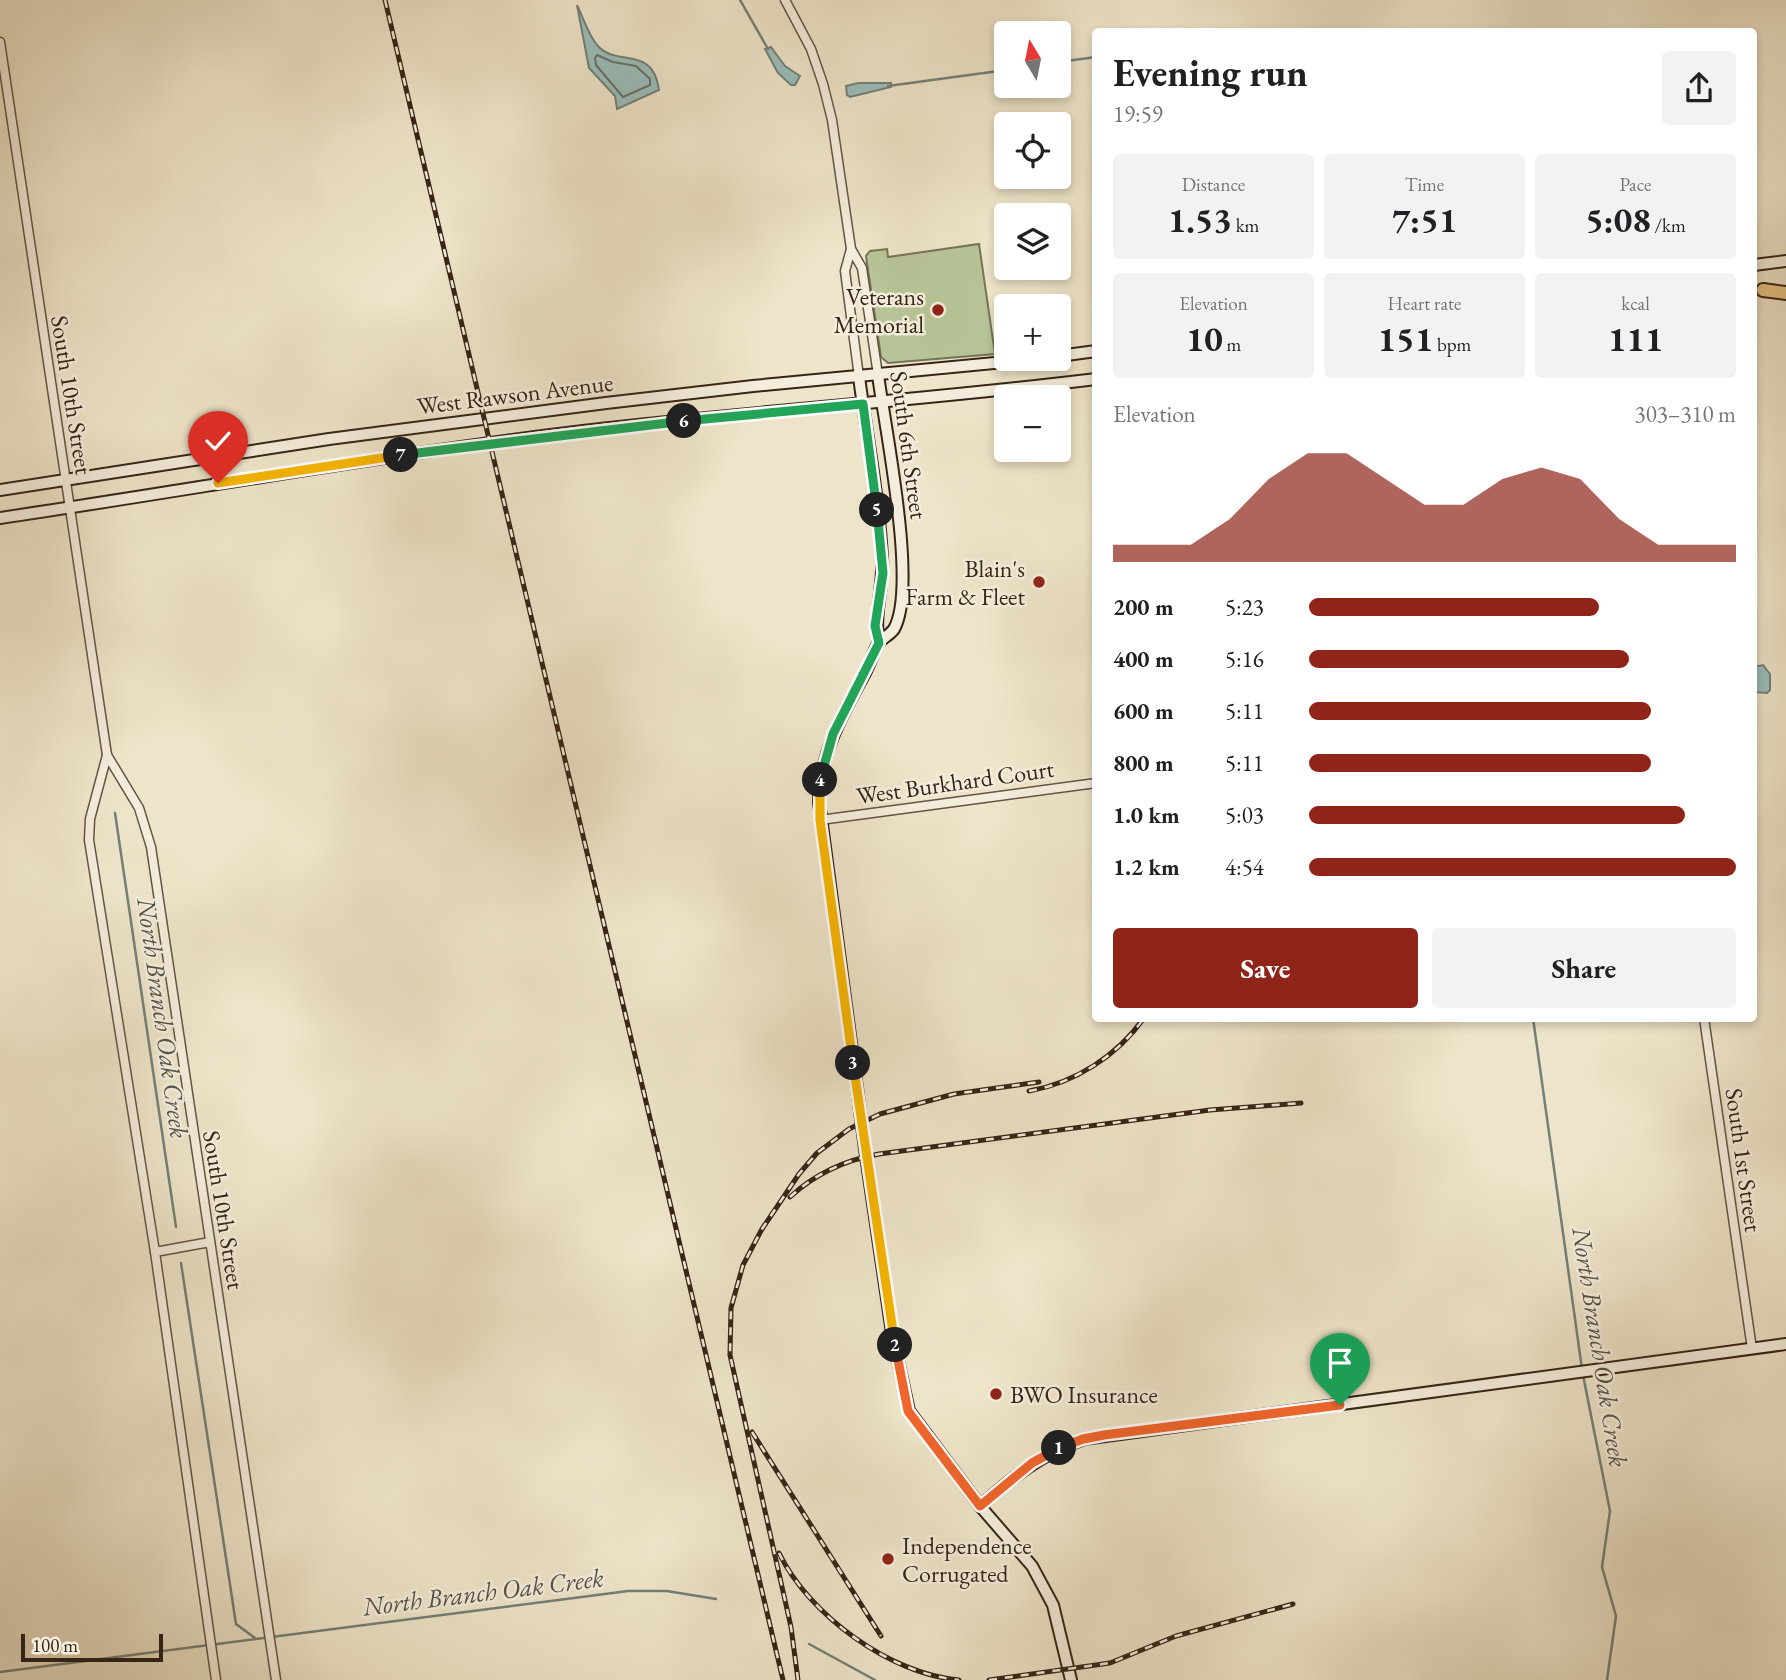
<!DOCTYPE html>
<meta charset="utf-8">
<style>
:root{--surface:#fff;--page:#f2f2f2;--text:#202124;--muted:#757577;--accent:#8f2418}
body{margin:0;font-family:"EB Garamond",serif;background:var(--page);color:var(--text);height:100vh;display:flex;flex-direction:column;font-size:26px;white-space:nowrap}
*{box-sizing:border-box;margin:0}
p{font-size:23px;color:var(--muted)}
.icon{flex:none;width:38px;height:38px;fill:none;stroke:currentColor;stroke-width:2;stroke-linecap:round;stroke-linejoin:round}
.map{position:relative;flex:1;overflow:hidden}
.drawer{position:absolute;left:1092px;top:28px;width:665px;height:994px;display:flex;flex-direction:column;background:var(--surface);border-radius:7px;box-shadow:0 4px 10px #0003}
.drawer>*{flex:none}
.needle{width:46px;rotate:350deg}
.fabs{position:absolute;left:994px;top:21px;display:grid;gap:14px}
.fabs a{display:grid;place-items:center;width:77px;height:77px;border-radius:7px;background:var(--surface);box-shadow:0 4px 10px #0003;font-size:35px}
.scale{position:absolute;left:21px;bottom:18px;width:142px;box-sizing:border-box;padding-left:7px;border:4px solid #362416;border-top:0;font-size:19px;line-height:24px;white-space:nowrap;color:#362416;-webkit-text-stroke:5px #f4eddc;paint-order:stroke}
.pin{position:absolute;display:grid;place-items:center;width:60px;height:60px;color:#fff;margin:-72px -30px;border-radius:50% 50% 50% 0;rotate:-45deg;box-shadow:0 0 7px #0007}
.pin .icon{rotate:45deg}
.km{position:absolute;width:35px;height:35px;margin:-18px;border-radius:50%;background:#222;color:#fff;font-size:19px;line-height:35px;text-align:center}
.round{display:grid;place-items:center;flex:none;width:74px;height:74px;border-radius:7px;background:var(--page)}
.headline{display:flex;align-items:center;justify-content:space-between;height:119px;padding:0 21px}
h1{font-size:38px;font-weight:700;line-height:52px}
.metrics{display:grid;grid-template-columns:repeat(3,1fr);gap:10px;height:119px;padding:7px 21px}
.metrics div{display:grid;align-content:center;border-radius:7px;background:var(--page);text-align:center}
.metrics b{font-size:35px;font-weight:700}
.metrics small{font-size:19px;font-weight:400}
.metrics p{font-size:19px}
.chart{height:196px;padding:14px 21px}
.chart p{display:flex;justify-content:space-between}
.chart svg{width:100%;height:126px;margin-top:7px;fill:var(--accent);opacity:.7}
.button{display:flex;gap:14px;margin-top:auto;padding:14px 21px}
.button a{flex:1;height:80px;border-radius:7px;background:var(--accent);color:#fff;font-size:28px;font-weight:700;line-height:80px;text-align:center}
.button a+a{background:var(--page);color:var(--text)}
ul{padding:0 21px;list-style:none;font-size:23px}
li{display:grid;grid-template-columns:112px 84px 1fr;align-items:center;height:52px}
li i{height:18px;border-radius:9px;background:var(--accent)}
.map>svg:first-child{display:block}
.green{fill:#b7c498;stroke:#767457;stroke-width:2}
.water{fill:#9abebb;stroke:#728079;stroke-width:2}
.lines{fill:none;stroke-linecap:round;stroke-linejoin:round}
.shore{stroke:#687168;stroke-width:2}
.stream{stroke:#728079;stroke-width:2.5}
.street-casing{stroke:#645443;stroke-width:11}
.secondary-casing{stroke:#362416;stroke-width:14}
.primary-casing{stroke:#362416;stroke-width:16}
.street{stroke:#f4eddc;stroke-width:8}
.secondary{stroke:#f4eddc;stroke-width:10}
.primary{stroke:#e7c284;stroke-width:12}
.rail-casing{stroke:#362416;stroke-width:5}
.rail{stroke:#f4eddc;stroke-width:2.5;stroke-dasharray:8;stroke-linecap:butt}
.split-1-casing{stroke:#fff;stroke-width:14}
.split-2-casing{stroke:#fff;stroke-width:14}
.split-3-casing{stroke:#fff;stroke-width:14}
.split-4-casing{stroke:#fff;stroke-width:14}
.split-5-casing{stroke:#fff;stroke-width:14}
.split-6-casing{stroke:#fff;stroke-width:14}
.split-7-casing{stroke:#fff;stroke-width:14}
.split-8-casing{stroke:#fff;stroke-width:14}
.split-1{stroke:#f0652b;stroke-width:9}
.split-2{stroke:#f0652b;stroke-width:9}
.split-3{stroke:#f5b400;stroke-width:9}
.split-4{stroke:#f5b400;stroke-width:9}
.split-5{stroke:#22a559;stroke-width:9}
.split-6{stroke:#22a559;stroke-width:9}
.split-7{stroke:#22a559;stroke-width:9}
.split-8{stroke:#f5b400;stroke-width:9}
.poi-dot{fill:#8f2418;stroke:#f4eddc;stroke-width:2.5}
.labels{text-anchor:middle;dominant-baseline:central;stroke-width:5;stroke-linejoin:round;paint-order:stroke}
.poi-label{font-size:24px;fill:#362416;stroke:#f4eddc;text-anchor:end}
.street-label{font-size:24px;fill:#362416;stroke:#f4eddc}
.water-label{font-size:26px;font-style:italic;fill:#545248;stroke:#f4eddc}
</style>
<div class="map">
<svg width="1786" height="1680" viewBox="0 0 1786 1680">
<rect width="100%" height="100%" fill="#eee4c9"/>
<filter id="stains"><feTurbulence type="fractalNoise" baseFrequency=".00286" numOctaves="4"/><feColorMatrix values="0 0 0 0 .2 0 0 0 0 .09 0 0 0 0 .02 0 0 0 .5 -.17"/></filter>
<radialGradient id="worn" r=".72"><stop offset=".6" stop-color="#630" stop-opacity="0"/><stop offset="1" stop-color="#630" stop-opacity=".3"/></radialGradient>
<path class="green" d="M979 244 995 354 888 363 881 357 866 256 870 251 887 249 888 257Z"/>
<g class="water">
<path d="M577 5C583 17 588 34 597 45 616 68 653 44 659 90L617 109 615 96 589 68Z"/>
<path d="M771 47 785 66 800 76 795 85H791L778 73 765 49Z"/>
<path d="M858 83H891V87L850 97 847 95 846 86Z"/>
<path d="M1763 665 1770 674V690L1767 693 1754 692V667Z"/>
</g>
<g class="lines">
<path class="shore" d="M597 55 613 62 636 66 650 79V85L623 97 596 65 595 58Z"/>
<g class="stream">
<path d="M740 0 768 49"/>
<path d="M1059 62 1096 57"/>
<path d="M888 86 1006 70"/>
<path d="M115 813 176 1227"/>
<path d="M1533 1018 1582 1369"/>
<path d="M181 1263 236 1624 255 1638"/>
<path d="M1583 1375 1610 1511 1602 1567 1616 1616 1607 1680"/>
<path d="M809 1644 875 1680"/>
<path d="M0 1672 628 1591H667L716 1599"/>
</g>
<defs>
<g id="street">
<path d="M785 0 811 49 823 84 832 120 851 249 845 271 859 377"/>
<path d="M0 42 107 755 139 808 151 847 276 1680"/>
<path d="M851 249 862 268 878 375"/>
<path d="M107 755 90 819 89 840 155 1252 216 1680"/>
<path d="M820 820 1096 783"/>
<path d="M1704 1018 1752 1349"/>
<path d="M155 1252 210 1242"/>
</g>
<g id="secondary">
<path d="M1754 265 1786 261"/>
<path d="M1059 356 1096 351"/>
<path d="M878 375C885 428 918 587 894 629 890 635 882 638 878 644 873 653 870 664 865 673 842 715 820 753 819 802L866 1156 892 1333 909 1411 980 1506 1032 1566 1053 1605 1071 1680"/>
<path d="M859 377C867 437 879 498 882 558 884 587 873 615 879 643"/>
<path d="M0 490 329 439 606 403 753 386 1037 359"/>
<path d="M0 518C203 488 405 451 609 428 771 410 934 399 1096 379"/>
<path d="M980 1506C1012 1478 1042 1453 1084 1439L1786 1344"/>
</g>
<path id="primary" d="M1763 290 1786 293"/>
</defs>
<use href="#street" class="street-casing"/>
<use href="#secondary" class="secondary-casing"/>
<use href="#primary" class="primary-casing"/>
<use href="#street" class="street"/>
<use href="#secondary" class="secondary"/>
<use href="#primary" class="primary"/>
<defs>
<g id="rail">
<path d="M385 0 783 1680"/>
<path d="M1029 1091C1075 1083 1117 1056 1144 1018"/>
<path d="M790 1197C815 1174 845 1160 879 1154L1210 1110 1301 1103"/>
<path d="M752 1432 881 1636"/>
<path d="M779 1553C809 1615 890 1674 959 1680"/>
<path d="M798 1680 791 1627 730 1355 731 1308 743 1265 762 1229 799 1174 817 1153 849 1129 880 1114 954 1094 1039 1082"/>
<path d="M989 1680 1110 1663 1176 1636 1293 1604"/>
</g>
</defs>
<use href="#rail" class="rail-casing"/>
<use href="#rail" class="rail"/>
</g>
<g class="lines">
<defs>
<path id="split-1" d="M1059 1448 1083 1439 1104 1435 1340 1405"/>
<path id="split-2" d="M895 1345 908 1411 980 1506 1032 1463 1059 1448"/>
<path id="split-3" d="M853 1063 895 1345"/>
<path id="split-4" d="M820 780V820L853 1063"/>
<path id="split-5" d="M820 780 833 734 879 643 875 626 883 573 877 510"/>
<path id="split-6" d="M684 421 863 404 877 510"/>
<path id="split-7" d="M401 455 684 421"/>
<path id="split-8" d="M218 483 401 455"/>
</defs>
<use href="#split-1" class="split-1-casing"/>
<use href="#split-2" class="split-2-casing"/>
<use href="#split-3" class="split-3-casing"/>
<use href="#split-4" class="split-4-casing"/>
<use href="#split-5" class="split-5-casing"/>
<use href="#split-6" class="split-6-casing"/>
<use href="#split-7" class="split-7-casing"/>
<use href="#split-8" class="split-8-casing"/>
<use href="#split-1" class="split-1"/>
<use href="#split-2" class="split-2"/>
<use href="#split-3" class="split-3"/>
<use href="#split-4" class="split-4"/>
<use href="#split-5" class="split-5"/>
<use href="#split-6" class="split-6"/>
<use href="#split-7" class="split-7"/>
<use href="#split-8" class="split-8"/>
</g>
<g class="poi-dot">
<circle cx="938" cy="310" r="7"/>
<circle cx="1039" cy="582" r="7"/>
<circle cx="996" cy="1394" r="7"/>
<circle cx="888" cy="1559" r="7"/>
</g>
<g class="labels">
<g class="poi-label">
<text x="924" y="296">Veterans<tspan x="924" dy="28">Memorial</tspan></text>
<text x="1025" y="568">Blain's<tspan x="1025" dy="28">Farm &amp; Fleet</tspan></text>
<text x="1010" y="1394" text-anchor="start">BWO Insurance</text>
<text x="902" y="1545" text-anchor="start">Independence<tspan x="902" dy="28">Corrugated</tspan></text>
</g>
<g class="street-label">
<text transform="translate(515 394) rotate(-7)">West Rawson Avenue</text>
<text transform="translate(72 395) rotate(81)">South 10th Street</text>
<text transform="translate(909 445) rotate(82)">South 6th Street</text>
<text transform="translate(955 782) rotate(-8)">West Burkhard Court</text>
<text transform="translate(1744 1160) rotate(82)">South 1st Street</text>
<text transform="translate(224 1210) rotate(81)">South 10th Street</text>
</g>
<g class="water-label">
<text transform="translate(163 1018) rotate(82)">North Branch Oak Creek</text>
<text transform="translate(1600 1347) rotate(81)">North Branch Oak Creek</text>
<text transform="translate(483 1592) rotate(-7)">North Branch Oak Creek</text>
</g>
</g>
<rect width="100%" height="100%" filter="url(#stains)"/>
<rect width="100%" height="100%" fill="url(#worn)"/>
</svg>
<div class="fabs">
<a><svg class="needle" viewBox="-14 -14 28 28"><path d="M0-13l5 13h-10z" fill="#e53935"/><path d="M0 13l5-13h-10z" fill="#757577"/></svg></a>
<a><svg class="icon" aria-label="locate" viewBox="0 0 24 24"><circle cx="12" cy="12" r="6"/><path d="M12 2v4M12 18v4M2 12h4M18 12h4"/></svg></a>
<a><svg class="icon" aria-label="layers" viewBox="0 0 24 24"><path d="M12 4l9 5-9 5-9-5zM3 14l9 5 9-5"/></svg></a>
<a>+</a>
<a>−</a>
</div>
<div class="scale">100 m</div>
<div class="pin" style="left:1340px;top:1405px;background:#1e9e55"><svg class="icon" aria-label="arrive" viewBox="0 0 24 24"><path d="M6 21V4h12l-3 4 3 4H6"/></svg></div>
<div class="pin" style="left:218px;top:483px;background:#d93025"><svg class="icon" aria-label="check" viewBox="0 0 24 24"><path d="M5 12l5 5 9-10"/></svg></div>
<b class="km" style="left:1059px;top:1448px">1</b>
<b class="km" style="left:895px;top:1345px">2</b>
<b class="km" style="left:853px;top:1063px">3</b>
<b class="km" style="left:820px;top:780px">4</b>
<b class="km" style="left:877px;top:510px">5</b>
<b class="km" style="left:684px;top:421px">6</b>
<b class="km" style="left:401px;top:455px">7</b>
<section class="drawer">
<div class="headline"><div><h1>Evening run</h1><p>19:59</p></div><a class="round"><svg class="icon" aria-label="share" viewBox="0 0 24 24"><path d="M12 15V3M7 8l5-5 5 5M5 13v7h14v-7"/></svg></a></div>
<div class="metrics">
<div><p>Distance</p><b>1.53<small> km</small></b></div>
<div><p>Time</p><b>7:51</b></div>
<div><p>Pace</p><b>5:08<small> /km</small></b></div>
</div>
<div class="metrics">
<div><p>Elevation</p><b>10<small> m</small></b></div>
<div><p>Heart rate</p><b>151<small> bpm</small></b></div>
<div><p>kcal</p><b>111</b></div>
</div>
<div class="chart"><p><span>Elevation</span>303–310 m</p>
<svg viewBox="0 0 160 44" preserveAspectRatio="none"><path d="M0 44V38L10 38L20 38L30 29L40 15L50 6L60 6L70 15L80 24L90 24L100 15L110 11L120 15L130 29L140 38L150 38L160 38V44z"/></svg>
</div>
<ul>
<li><b>200 m</b>5:23<i style="width:68%"></i></li>
<li><b>400 m</b>5:16<i style="width:75%"></i></li>
<li><b>600 m</b>5:11<i style="width:80%"></i></li>
<li><b>800 m</b>5:11<i style="width:80%"></i></li>
<li><b>1.0 km</b>5:03<i style="width:88%"></i></li>
<li><b>1.2 km</b>4:54<i style="width:100%"></i></li>
</ul>
<div class="button"><a>Save</a><a>Share</a></div>
</section>
</div>
